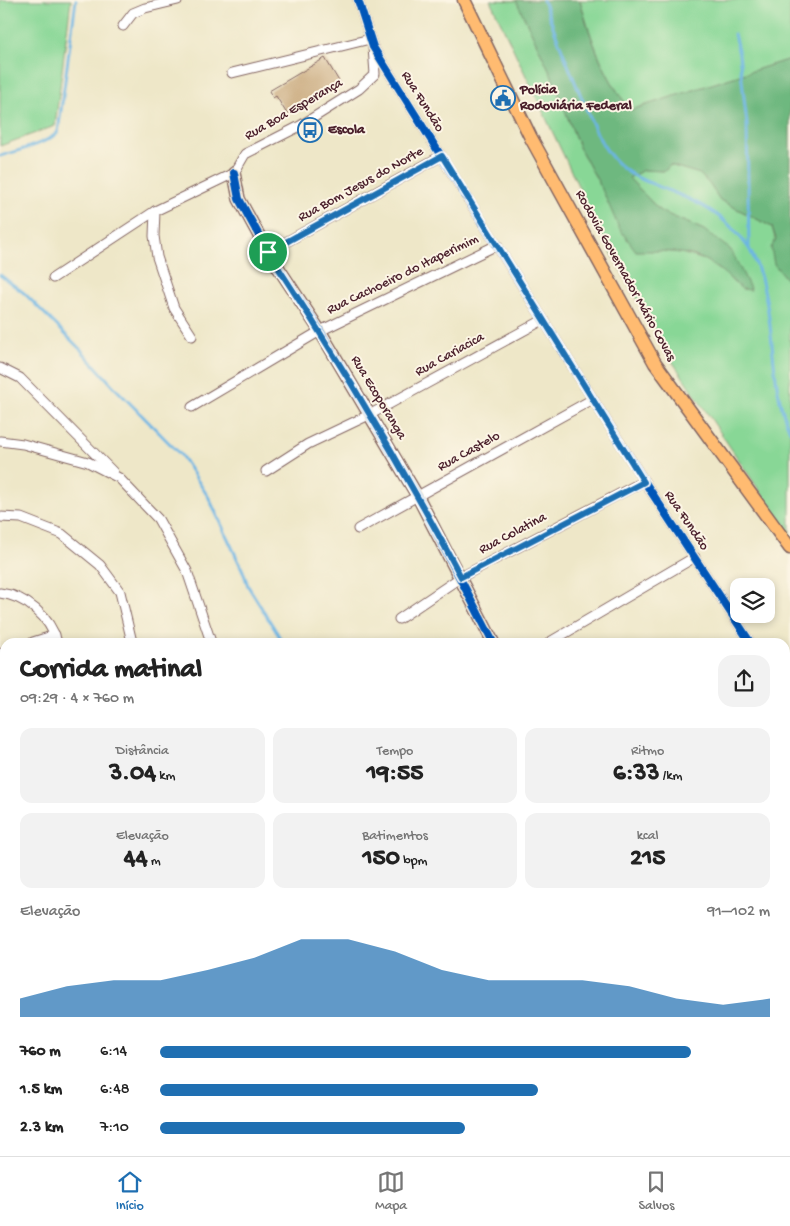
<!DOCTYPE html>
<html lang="pt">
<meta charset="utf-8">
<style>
:root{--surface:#fff;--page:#f2f2f2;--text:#222;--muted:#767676;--line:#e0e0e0;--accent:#1f6fb2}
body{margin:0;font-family:"Gochi Hand",sans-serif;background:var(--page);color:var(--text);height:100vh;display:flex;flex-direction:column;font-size:19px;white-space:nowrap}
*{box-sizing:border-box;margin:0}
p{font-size:16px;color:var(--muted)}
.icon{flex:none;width:28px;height:28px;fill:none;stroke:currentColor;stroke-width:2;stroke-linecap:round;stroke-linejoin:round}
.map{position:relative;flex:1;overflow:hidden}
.side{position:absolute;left:0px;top:638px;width:790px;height:519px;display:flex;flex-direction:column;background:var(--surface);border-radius:15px 15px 0 0;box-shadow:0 2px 8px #0003}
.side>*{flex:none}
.fabs{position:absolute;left:730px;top:578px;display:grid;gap:10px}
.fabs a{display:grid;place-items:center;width:45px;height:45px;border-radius:10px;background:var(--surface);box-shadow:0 2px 8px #0003;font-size:25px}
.pin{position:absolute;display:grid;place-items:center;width:42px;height:42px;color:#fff;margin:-21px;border:2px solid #fff;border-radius:50%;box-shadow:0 1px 5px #0007}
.round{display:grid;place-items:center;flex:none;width:52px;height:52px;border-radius:15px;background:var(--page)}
.overview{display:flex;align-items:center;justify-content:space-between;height:85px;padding:0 20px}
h1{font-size:28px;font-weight:700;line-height:38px}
.figures{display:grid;grid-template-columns:repeat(3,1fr);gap:8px;height:85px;padding:5px 20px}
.figures div{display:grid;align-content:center;border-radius:12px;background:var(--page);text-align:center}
.figures b{font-size:25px;font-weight:700}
.figures small{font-size:14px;font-weight:400}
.figures p{font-size:14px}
.chart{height:140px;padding:10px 20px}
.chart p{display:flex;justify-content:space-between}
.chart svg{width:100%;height:90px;margin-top:5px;fill:var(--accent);opacity:.7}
ul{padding:0 20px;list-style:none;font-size:16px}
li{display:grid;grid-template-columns:80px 60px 1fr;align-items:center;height:38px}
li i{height:12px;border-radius:6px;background:var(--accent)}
.menu{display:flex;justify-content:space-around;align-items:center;height:70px;border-top:1px solid var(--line);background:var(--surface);font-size:14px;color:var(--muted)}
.menu a{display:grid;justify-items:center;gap:2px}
.menu .on{color:var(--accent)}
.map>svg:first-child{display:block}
.green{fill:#88d796;stroke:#697b60}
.forest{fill:#6eb87f;stroke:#5c6c55}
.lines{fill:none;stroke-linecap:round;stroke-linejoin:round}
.stream{stroke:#6cb5e4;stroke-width:3}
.building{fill:#c8a77a}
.street-casing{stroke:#836562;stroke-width:11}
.secondary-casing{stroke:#836562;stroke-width:14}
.primary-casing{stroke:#836562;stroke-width:15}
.street{stroke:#fff;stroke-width:9}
.secondary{stroke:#ffe4c6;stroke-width:11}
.primary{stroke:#ffbb71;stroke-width:12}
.cycleway-casing{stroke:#fcf5e5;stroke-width:11}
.cycleway{stroke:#0057b8;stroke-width:8}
.route-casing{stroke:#fff;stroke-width:10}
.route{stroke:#1f6fb2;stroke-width:6}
.labels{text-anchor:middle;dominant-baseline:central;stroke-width:4;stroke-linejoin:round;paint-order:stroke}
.poi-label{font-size:14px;font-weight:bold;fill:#4a1f2b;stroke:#fcf5e5;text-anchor:start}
.street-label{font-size:14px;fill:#4a1f2b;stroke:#fcf5e5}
</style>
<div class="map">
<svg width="790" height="1156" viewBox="0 0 790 1156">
<rect width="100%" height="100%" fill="#fcf5e5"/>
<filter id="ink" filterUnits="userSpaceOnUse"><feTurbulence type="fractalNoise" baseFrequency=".02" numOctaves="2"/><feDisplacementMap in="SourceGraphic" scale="10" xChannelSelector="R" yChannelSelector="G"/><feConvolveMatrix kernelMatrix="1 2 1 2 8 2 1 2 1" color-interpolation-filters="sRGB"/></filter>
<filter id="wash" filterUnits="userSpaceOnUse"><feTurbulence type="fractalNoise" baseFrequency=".0096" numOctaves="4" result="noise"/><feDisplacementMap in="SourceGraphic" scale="20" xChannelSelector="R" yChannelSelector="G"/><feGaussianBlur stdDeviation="1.12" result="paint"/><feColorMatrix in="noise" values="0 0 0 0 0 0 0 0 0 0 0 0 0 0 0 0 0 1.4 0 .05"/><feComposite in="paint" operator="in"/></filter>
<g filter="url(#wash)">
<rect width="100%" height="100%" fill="#eee7c8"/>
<g class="green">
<path d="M0 0H71L55 126 0 146Z"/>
<path d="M490 0 517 1 552 76 579 147 601 187 661 251 681 253 705 260 723 272 735 284 704 230 660 211 629 178 643 170 665 171 670 165 700 174 710 185 720 200 772 227 786 279 790 278V536L668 355 599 230Z"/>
<path d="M580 0H790V59L631 110C605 79 591 39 580 0Z"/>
<path d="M790 898V1156H626L628 1151H785V900Z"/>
</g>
<path class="forest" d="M516 0H580C590 38 605 79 631 110L790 59V278L786 279 774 264 771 248 776 239 772 227 720 200 710 185 700 174 670 165 665 171 643 170 629 178 660 211 704 230 731 250 751 290 742 289C730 280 720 267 705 260 684 250 658 251 636 251L619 228 601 187 579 147 552 76Z"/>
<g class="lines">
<g class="stream">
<path d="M543 0C555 32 567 64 581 96 592 122 602 155 628 172 638 179 651 183 662 188 699 202 725 214 748 247 754 256 757 266 760 275 776 325 769 385 790 431"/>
<path d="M734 34 739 54 747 124 749 248"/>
<path d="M0 156C16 151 47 144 58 132L76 0"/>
<path d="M0 275 24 293 82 351 115 388 181 455 209 498 243 571 248 586 279 636 282 642"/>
<path d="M0 1086H5"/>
<path d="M478 1151V1156"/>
</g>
</g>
<g id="blocks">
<path class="building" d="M325 58 340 83 287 114 276 96 273 98 269 91Z"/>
</g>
</g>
<g filter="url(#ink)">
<use href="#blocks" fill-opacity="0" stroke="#836562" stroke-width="1"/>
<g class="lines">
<defs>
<g id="street">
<path d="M358 0 373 47 644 481 750 642"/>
<path d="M123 26 133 13 145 8 178 0"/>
<path d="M232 73 370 39"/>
<path d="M155 211 154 236 157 257 174 308 192 336"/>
<path d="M268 252 441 156"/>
<path d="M53 278 155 211 234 173 245 154 300 126 359 89 375 74 373 47"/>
<path d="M0 368 20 378 113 472"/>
<path d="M192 407 320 331 497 245"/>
<path d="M0 441 23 444 88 462 119 478 158 519 187 571 211 642"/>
<path d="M266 471 308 444 371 414 543 320"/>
<path d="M0 517 21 518 62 534 100 565 120 592 132 642"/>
<path d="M358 529 593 399"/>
<path d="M0 593C26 596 50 617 57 642"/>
<path d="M399 619 461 577 644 481"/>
<path d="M33 642 55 635"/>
<path d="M550 642 695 557"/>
<path d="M0 654 5 652"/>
<path d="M785 709 790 718"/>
<path d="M0 730 5 746"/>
<path d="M785 835 790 832"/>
<path d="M0 969 5 972"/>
<path d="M0 1018 5 1034"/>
<path d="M41 1151 43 1156"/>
<path d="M213 1151 215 1156"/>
<path d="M291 1151 292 1156"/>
<path d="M371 1151 372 1156"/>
<path d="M400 1151 404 1156"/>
<path d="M135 1154 144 1151"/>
<path d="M545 1156 547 1151"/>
</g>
<g id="secondary">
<path d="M234 173 239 199 268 252 320 331 418 497 493 642"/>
<path d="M626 1156 628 1151"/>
</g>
<path id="primary" d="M464 0 531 138 655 363 790 548"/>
</defs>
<use href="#street" class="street-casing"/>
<use href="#secondary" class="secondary-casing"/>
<use href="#primary" class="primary-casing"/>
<use href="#street" class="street"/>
<use href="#secondary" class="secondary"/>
<use href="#primary" class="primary"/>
<defs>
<g id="cycleway">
<path d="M358 0 373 47 644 481 750 642"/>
<path d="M234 173 239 199 268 252 320 331 418 497 493 642"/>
</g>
</defs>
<use href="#cycleway" class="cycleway-casing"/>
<use href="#cycleway" class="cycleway"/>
</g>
</g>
<g class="lines" filter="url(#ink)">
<defs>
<path id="route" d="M442 156 644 482 461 577C402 465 338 358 268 252Z"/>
</defs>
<use href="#route" class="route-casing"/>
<use href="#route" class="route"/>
</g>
<defs>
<symbol id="civic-ring" viewBox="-11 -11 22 22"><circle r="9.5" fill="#fcf5e5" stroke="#1f6fb2" stroke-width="1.5"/><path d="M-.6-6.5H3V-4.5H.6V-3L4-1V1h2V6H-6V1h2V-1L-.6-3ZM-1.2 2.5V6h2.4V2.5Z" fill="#1f6fb2"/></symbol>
<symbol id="bus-ring" viewBox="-11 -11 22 22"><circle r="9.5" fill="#fcf5e5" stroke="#1f6fb2" stroke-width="1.5"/><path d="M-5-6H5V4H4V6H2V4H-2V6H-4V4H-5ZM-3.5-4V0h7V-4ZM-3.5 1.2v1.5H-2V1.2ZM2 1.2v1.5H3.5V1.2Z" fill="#1f6fb2"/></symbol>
</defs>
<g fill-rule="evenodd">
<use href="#civic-ring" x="489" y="84" width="28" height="28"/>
<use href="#bus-ring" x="296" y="116" width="28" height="28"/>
</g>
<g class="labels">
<g class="poi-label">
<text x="520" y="90">Polícia<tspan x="520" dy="16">Rodoviária Federal</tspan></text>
<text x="328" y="130">Escola</text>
</g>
<g class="street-label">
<text transform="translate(422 102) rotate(58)">Rua Fundão</text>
<text transform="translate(294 110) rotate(-30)">Rua Boa Esperança</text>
<text transform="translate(361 185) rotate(-29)">Rua Bom Jesus do Norte</text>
<text transform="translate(403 275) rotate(-26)">Rua Cachoeiro do Itaperimim</text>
<text transform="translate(625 276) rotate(61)">Rodovia Governador Mário Covas</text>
<text transform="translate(450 355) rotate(-29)">Rua Cariacica</text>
<text transform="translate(378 398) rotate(59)">Rua Ecoporanga</text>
<text transform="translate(469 452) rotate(-29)">Rua Castelo</text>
<text transform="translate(686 521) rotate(56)">Rua Fundão</text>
<text transform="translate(513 534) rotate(-28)">Rua Colatina</text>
</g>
</g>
</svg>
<div class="fabs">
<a><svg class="icon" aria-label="layers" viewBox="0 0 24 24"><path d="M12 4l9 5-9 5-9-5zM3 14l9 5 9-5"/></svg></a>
</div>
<div class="pin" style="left:268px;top:252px;background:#1e9e55"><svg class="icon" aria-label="arrive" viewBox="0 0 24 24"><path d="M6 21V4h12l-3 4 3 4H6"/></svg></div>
<section class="side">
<div class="overview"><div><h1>Corrida matinal</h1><p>09:29 · 4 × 760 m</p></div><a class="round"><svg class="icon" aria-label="share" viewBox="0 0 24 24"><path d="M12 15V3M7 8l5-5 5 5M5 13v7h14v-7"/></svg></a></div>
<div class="figures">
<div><p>Distância</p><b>3.04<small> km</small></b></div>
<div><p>Tempo</p><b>19:55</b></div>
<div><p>Ritmo</p><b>6:33<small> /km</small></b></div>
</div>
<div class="figures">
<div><p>Elevação</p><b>44<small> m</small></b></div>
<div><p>Batimentos</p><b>150<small> bpm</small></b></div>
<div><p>kcal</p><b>215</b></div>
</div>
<div class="chart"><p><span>Elevação</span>91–102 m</p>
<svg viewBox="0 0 160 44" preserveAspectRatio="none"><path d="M0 44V35L10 29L20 26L30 26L40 21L50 15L60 6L70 6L80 12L90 21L100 26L110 26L120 26L130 29L140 35L150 38L160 35V44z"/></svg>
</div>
<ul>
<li><b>760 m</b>6:14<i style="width:87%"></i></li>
<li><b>1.5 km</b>6:48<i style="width:62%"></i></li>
<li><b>2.3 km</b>7:10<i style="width:50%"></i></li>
</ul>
</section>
</div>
<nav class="menu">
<a class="on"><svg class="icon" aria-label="home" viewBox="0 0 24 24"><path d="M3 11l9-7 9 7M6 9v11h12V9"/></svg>Início</a>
<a><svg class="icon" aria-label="map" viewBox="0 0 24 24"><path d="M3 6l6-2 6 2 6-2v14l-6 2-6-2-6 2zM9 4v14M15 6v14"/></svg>Mapa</a>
<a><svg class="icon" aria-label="saved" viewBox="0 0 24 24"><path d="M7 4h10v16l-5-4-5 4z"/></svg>Salvos</a>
</nav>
